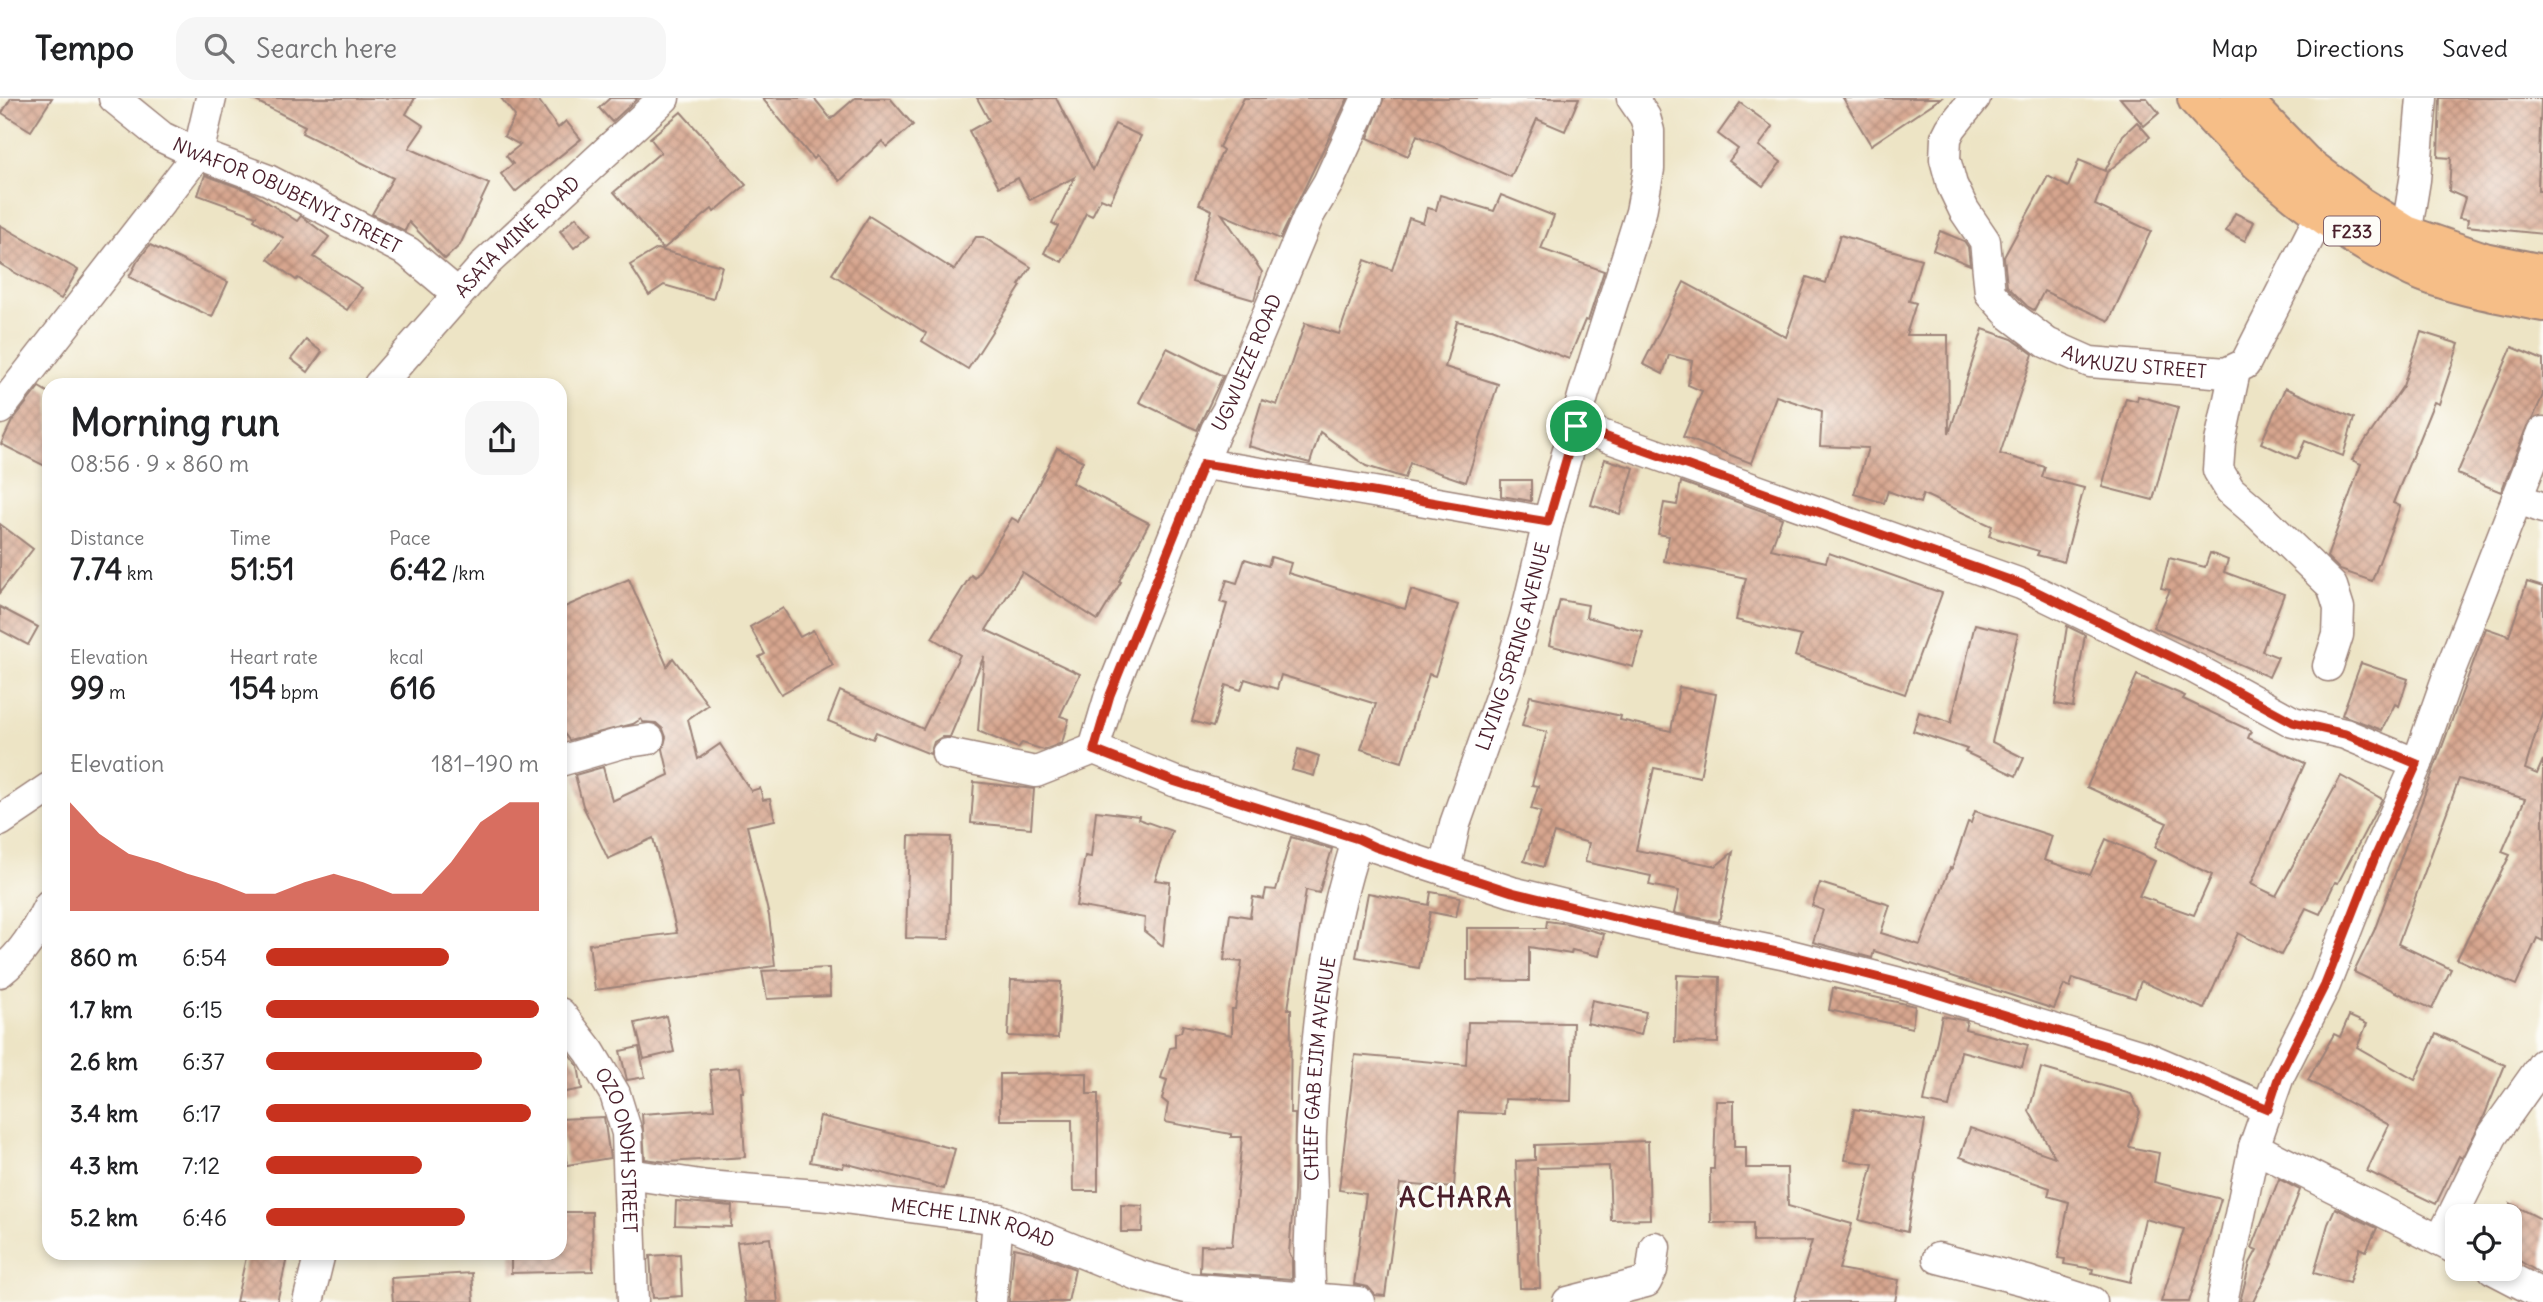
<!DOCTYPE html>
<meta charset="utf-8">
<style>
:root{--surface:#fff;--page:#f6f6f6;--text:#202124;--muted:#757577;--line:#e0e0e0;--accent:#c8321e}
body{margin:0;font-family:Delius,sans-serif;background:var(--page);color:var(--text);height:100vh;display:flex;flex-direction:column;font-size:26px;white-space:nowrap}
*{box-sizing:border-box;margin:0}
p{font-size:23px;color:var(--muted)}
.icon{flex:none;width:38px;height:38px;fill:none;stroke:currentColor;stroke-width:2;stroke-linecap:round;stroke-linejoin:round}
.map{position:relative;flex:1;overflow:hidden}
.side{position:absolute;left:42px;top:280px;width:525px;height:882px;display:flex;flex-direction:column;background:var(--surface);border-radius:21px;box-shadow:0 4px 10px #0003}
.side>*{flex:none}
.buttons{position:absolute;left:2445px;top:1106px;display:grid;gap:14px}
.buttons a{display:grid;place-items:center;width:77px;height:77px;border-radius:14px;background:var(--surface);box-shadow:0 4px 10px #0003;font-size:35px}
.pin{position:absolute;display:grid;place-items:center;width:60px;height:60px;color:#fff;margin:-30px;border:4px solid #fff;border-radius:50%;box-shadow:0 2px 7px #0007}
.round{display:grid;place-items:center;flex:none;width:74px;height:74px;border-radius:21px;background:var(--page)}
.headline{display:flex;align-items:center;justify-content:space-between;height:119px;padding:0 28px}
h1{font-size:38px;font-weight:800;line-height:52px}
.figures{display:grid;grid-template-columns:repeat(3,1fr);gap:10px;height:119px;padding:7px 28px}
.figures div{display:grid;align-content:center}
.figures b{font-size:30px;font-weight:800}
.figures small{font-size:19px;font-weight:400}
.figures p{font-size:19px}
.chart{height:196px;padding:14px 28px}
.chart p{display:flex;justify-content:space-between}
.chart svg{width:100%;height:126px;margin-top:7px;fill:var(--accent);opacity:.7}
ul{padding:0 28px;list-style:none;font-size:23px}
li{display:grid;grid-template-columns:112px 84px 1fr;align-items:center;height:52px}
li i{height:18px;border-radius:9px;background:var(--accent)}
header{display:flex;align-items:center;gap:42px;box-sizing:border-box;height:98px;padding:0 35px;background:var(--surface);border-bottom:2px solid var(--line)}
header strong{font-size:33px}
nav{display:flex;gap:38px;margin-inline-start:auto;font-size:24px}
.search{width:490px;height:63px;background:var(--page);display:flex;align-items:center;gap:18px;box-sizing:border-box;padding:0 24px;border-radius:21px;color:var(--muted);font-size:26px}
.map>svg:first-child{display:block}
.building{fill:url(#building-cross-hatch)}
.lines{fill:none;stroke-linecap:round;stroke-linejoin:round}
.minor-casing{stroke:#9c8278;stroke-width:33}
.primary-casing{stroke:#9c8278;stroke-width:42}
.minor{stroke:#fff;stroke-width:30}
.primary{stroke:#f6be87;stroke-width:38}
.route-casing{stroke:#fff;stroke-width:14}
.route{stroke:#c8321e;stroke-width:9}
.labels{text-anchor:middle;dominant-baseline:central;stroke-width:6;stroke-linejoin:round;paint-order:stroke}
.shield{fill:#fdfcf7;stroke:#806168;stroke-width:2}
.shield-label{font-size:18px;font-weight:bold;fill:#4a1f2b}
.street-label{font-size:19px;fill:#4a1f2b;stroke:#fdfcf7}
.district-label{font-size:26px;font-weight:bold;letter-spacing:2px;fill:#4a1f2b;stroke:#fdfcf7}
</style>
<header>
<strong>Tempo</strong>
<div class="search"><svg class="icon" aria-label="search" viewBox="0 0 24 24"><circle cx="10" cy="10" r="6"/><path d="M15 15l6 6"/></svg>Search here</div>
<nav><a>Map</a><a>Directions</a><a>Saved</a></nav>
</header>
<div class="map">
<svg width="2543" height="1204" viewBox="0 0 2543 1204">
<defs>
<pattern id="building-cross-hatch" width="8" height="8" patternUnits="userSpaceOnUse" patternTransform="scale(1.75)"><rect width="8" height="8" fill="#d7a68f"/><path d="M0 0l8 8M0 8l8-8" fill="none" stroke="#b08775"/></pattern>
</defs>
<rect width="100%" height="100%" fill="#fdfcf7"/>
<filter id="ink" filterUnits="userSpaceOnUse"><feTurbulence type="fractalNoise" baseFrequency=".0143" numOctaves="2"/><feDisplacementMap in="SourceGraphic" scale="14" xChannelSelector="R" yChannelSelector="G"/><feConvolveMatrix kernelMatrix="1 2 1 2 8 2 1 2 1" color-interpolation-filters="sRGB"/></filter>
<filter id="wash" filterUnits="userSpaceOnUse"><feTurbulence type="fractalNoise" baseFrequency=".00686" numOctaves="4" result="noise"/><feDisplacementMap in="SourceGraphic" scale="28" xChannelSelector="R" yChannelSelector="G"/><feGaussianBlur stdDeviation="1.57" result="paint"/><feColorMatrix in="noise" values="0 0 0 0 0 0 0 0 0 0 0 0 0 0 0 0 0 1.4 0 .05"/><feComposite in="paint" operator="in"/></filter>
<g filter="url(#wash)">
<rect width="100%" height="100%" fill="#ede4c5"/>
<g id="blocks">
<g class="building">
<path d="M11 0H52L31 33 2 15Z"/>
<path d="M250 0H415L406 16 424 28 409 50 489 86 460 147 445 161 409 124 405 133 372 116 393 80 302 35 305 28Z"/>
<path d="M501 0H537L558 30 566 23 581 41 515 94 501 76 513 66 506 58 520 47 504 38 515 18Z"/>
<path d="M610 0H638L612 24 599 10Z"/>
<path d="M762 0H814L831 21 855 0H890L913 27 887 49 882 43 840 83 816 58 813 61Z"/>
<path d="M977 0H1056L1093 72 1115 26 1141 38 1110 104 1101 100 1092 118 1086 115 1062 164 1044 155 1058 128 1052 125 1075 79 1030 102 1018 80 999 89 969 33 989 22Z"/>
<path d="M1244 0H1348L1280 141 1222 116 1262 174 1254 202 1192 184 1212 112 1199 106 1223 52 1219 49Z"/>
<path d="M1384 0H1579L1565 33 1537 21 1511 79 1417 37 1408 58 1368 40Z"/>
<path d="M1843 0H1941L1871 47Z"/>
<path d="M2120 0H2147L2159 15 2144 28Z"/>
<path d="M2440 0H2541L2538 92H2543V136L2467 128 2468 121 2459 120 2465 100 2449 93 2451 60 2438 59Z"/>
<path d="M1740 5 1773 29 1759 48 1781 64 1763 88 1729 63 1738 51 1718 36Z"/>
<path d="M681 14 746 87 714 114 712 111 663 151 614 94 661 54 650 40Z"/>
<path d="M2137 24 2150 39 2107 74 2095 107 2151 133 2109 223 2044 193 2034 212 2027 208 2007 188 2004 159 2048 78 2068 89 2079 62 2105 73 2123 37Z"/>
<path d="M205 77 251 94 297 123 301 118 329 139 314 159 362 190 347 212 298 180 296 182 268 161 284 140 254 122 256 118 198 97Z"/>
<path d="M1440 97 1494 113 1501 97 1554 118 1541 151 1604 173 1588 223 1585 222 1569 261 1491 231 1457 223 1445 269 1498 286 1466 384 1410 365 1405 380 1366 368 1320 334 1310 365 1248 348 1262 302 1277 307 1305 225 1339 236 1365 162 1392 172 1409 120 1423 125 1427 110 1436 112Z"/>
<path d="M2235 115 2254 124 2245 143 2226 133Z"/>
<path d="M869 118 954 172 976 139H983L1031 169 1019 187 1021 188 968 271 922 243 926 235 832 176Z"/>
<path d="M576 119 591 136 574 150 560 133Z"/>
<path d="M0 127 78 172 61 201 0 166Z"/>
<path d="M1940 133 1964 143 1968 149 1970 167 1933 152Z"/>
<path d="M1840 137 1921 161 1909 203 1916 205 1906 237H1948L1949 336 1983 231 2012 241 2033 256 2000 356 2045 369 2042 379 2084 390 2064 464 2037 457 2039 453 1989 438 1992 428 1923 396 1920 405 1888 393 1884 405 1854 396 1868 350 1820 348 1822 313 1776 298 1751 365 1683 339 1702 293 1688 287 1692 263 1669 257 1663 276 1643 266 1684 184 1786 239 1807 179 1826 185Z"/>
<path d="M150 147 228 184 212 219 129 179 137 164Z"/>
<path d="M657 151 722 168 713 201 664 187 649 197 630 167Z"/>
<path d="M2421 234 2459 246 2439 306 2434 304 2393 405 2400 408 2372 483 2340 472 2327 459 2361 366 2352 362 2403 288Z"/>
<path d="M306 242 322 254 308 274 291 261Z"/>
<path d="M2512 249 2543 262V297L2533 320 2527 328 2501 394 2457 376Z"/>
<path d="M1167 250 1223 278 1197 332 1139 304Z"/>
<path d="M39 289 49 295V370L1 346 12 323Z"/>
<path d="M2285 290 2354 320 2343 358 2305 343 2297 361 2261 345Z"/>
<path d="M2138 298 2178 309 2153 402 2102 389 2126 300 2137 303Z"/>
<path d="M1057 350 1083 363 1072 385 1149 425 1119 483 1121 484 1098 522 1022 474 986 532 1080 576 1060 618 1069 621 1062 645 1044 652 1022 645 1018 650 978 633 984 558 950 639H942L934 644 930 656 876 634 873 641 828 623 840 593 923 631 960 557 932 540 971 477 975 480 1012 420 1019 424Z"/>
<path d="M1605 361 1634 370 1620 416 1591 407Z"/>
<path d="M1501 382H1531V403L1501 398Z"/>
<path d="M1681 384 1782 420 1771 451 1826 464 1829 455 1942 495 1905 596 1795 558 1801 538 1736 522 1746 480 1664 463 1669 438 1658 436 1664 405 1677 407Z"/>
<path d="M0 426 33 451 0 494Z"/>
<path d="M2210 455 2228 462 2224 474 2284 496 2262 553 2278 559 2269 579 2153 529 2170 492 2161 490 2169 460 2205 469Z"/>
<path d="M1271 459 1291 465 1288 475 1405 511 1411 492 1458 507 1435 578 1429 576 1402 664 1361 651 1376 606 1281 577 1277 591 1245 581 1241 592 1226 587 1213 629 1192 623 1227 506 1220 504 1227 482 1237 485 1245 461 1268 468Z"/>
<path d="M629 481 667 568 673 560 708 607 688 621 698 661 720 646 751 693 760 690 763 702 770 701 775 722 747 728 769 818 775 868 595 892 589 846 677 835 653 740 608 761 583 708 575 677 603 669 612 703 669 677 663 651 666 639 663 631 656 625 643 624 641 621 633 626 569 642 560 630V511Z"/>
<path d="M2527 484 2543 489V612L2525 671 2537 676 2543 662V843L2537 840 2516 887 2457 861 2510 757 2502 754 2525 701 2459 681 2398 846 2451 871 2432 911 2354 874 2374 833 2486 530 2509 538Z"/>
<path d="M1560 502 1588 507 1586 519 1643 534 1633 569 1549 547Z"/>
<path d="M0 509 38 529 28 547 0 532Z"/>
<path d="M783 510 800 539 813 532 833 567 781 596 759 559 765 556 750 529Z"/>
<path d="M1975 526 2018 536 1992 644 2024 660 2016 678 1965 654 1967 651 1913 633 1919 614 1951 625Z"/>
<path d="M2067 528 2085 537 2073 609 2055 606Z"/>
<path d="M2361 565 2408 581 2399 608 2395 606 2382 632 2342 617Z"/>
<path d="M2137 577 2185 598 2183 601 2251 633 2248 640 2305 665 2251 786 2276 798 2341 678 2382 701 2338 785 2335 784 2320 816 2306 810 2281 857 2238 835 2204 911 2141 883 2135 900 2073 880 2070 889 2064 887 2054 911 1874 853 1872 860 1813 844 1823 812 1812 808 1820 785 1890 807 1881 835 1920 847 1950 770 1952 771 1968 724 1971 725 1975 713 2052 738 2044 762 2090 777 2106 741 2155 763 2139 798 2194 817 2212 777 2155 749 2167 725 2087 689Z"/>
<path d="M1679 589 1716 596 1700 679 1654 670 1636 752 1716 768 1733 754 1719 824 1674 815 1679 793 1649 787 1651 778 1585 764 1589 745 1554 735 1543 769 1524 763 1541 714 1531 711 1538 688 1532 687 1547 634 1522 628 1530 598 1621 618 1620 622 1671 633Z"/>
<path d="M1298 651 1319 658 1314 678 1292 672Z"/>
<path d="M974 684 1034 691 1031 730 971 725Z"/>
<path d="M1096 713 1139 718 1138 721 1172 733 1155 782 1170 784 1163 848 1144 833 1145 820 1076 808 1085 758 1091 759Z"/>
<path d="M909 738 951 739 949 841 906 840Z"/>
<path d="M1291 739 1332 751 1319 795 1306 792 1288 911H1291L1290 1016H1295L1294 1094 1289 1155 1292 1160V1181L1200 1174 1201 1147 1232 1148 1242 1039H1231V1036L1165 1024 1168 1006 1162 1001 1167 982 1161 980 1170 950 1175 949V936L1181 934 1183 927 1232 937V911H1235L1242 864 1224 862 1230 816 1250 819 1253 799 1264 801 1266 791 1276 792Z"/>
<path d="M1431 794 1460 799 1456 819 1430 814 1419 870 1356 859 1368 795 1429 807Z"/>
<path d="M1547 823 1569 826 1604 836 1599 858 1572 852 1571 856 1529 849V883L1467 882V830H1546Z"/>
<path d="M829 870 830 898 767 901 762 873Z"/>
<path d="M1677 877 1720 879 1718 945 1675 944Z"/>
<path d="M1011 882 1061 884 1058 940 1008 938Z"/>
<path d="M1833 890 1915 908 1912 930 1829 912Z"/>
<path d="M1592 902 1646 914 1641 937 1587 925Z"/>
<path d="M666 918 674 954 644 961 635 925Z"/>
<path d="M1942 918 1967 923 1965 931 2028 947 2022 969 1961 953 1949 1009 1924 1004Z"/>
<path d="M2349 918 2367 926 2357 949 2415 982 2436 936 2505 967 2483 1021 2462 1060 2459 1058 2436 1106 2367 1073 2389 1027 2308 982 2334 936 2340 939Z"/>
<path d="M1468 924 1573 925 1571 1003 1505 1001 1504 1016 1459 1014 1454 1090 1400 1086 1385 1198 1375 1197 1368 1189 1354 1186 1366 1096 1339 1092 1355 957 1466 967Z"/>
<path d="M560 944 578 968 582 991 560 995Z"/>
<path d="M639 949 645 979 627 982 620 953Z"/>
<path d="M740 969 743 994H741L745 1059 668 1064 645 1061 642 1016 714 1011 710 972Z"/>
<path d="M2041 970 2131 996 2140 1014 2129 1049 2159 1055 2154 1084 2221 1101 2189 1204H2161L2184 1131 2145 1121 2130 1184 2092 1175 2093 1171 2064 1166 2065 1161 2058 1160 2069 1104 2048 1098 2050 1090 1960 1059 1970 1030 2055 1059 2029 1013Z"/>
<path d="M1087 975V996H1098V1093H1073L1072 1022H1000V976Z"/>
<path d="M1716 1003H1734V1049H1746V1070H1787L1788 1108 1852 1126 1839 1171 1899 1182 1895 1204H1794L1812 1143 1753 1144V1125H1711L1710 1071H1714Z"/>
<path d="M1854 1011 1925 1023 1907 1134 1859 1122 1873 1066 1845 1062Z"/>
<path d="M820 1018 955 1051 944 1091 844 1065 843 1070 810 1064Z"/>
<path d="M604 1019 610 1060 567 1067 560 1021Z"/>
<path d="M1648 1043 1650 1121 1611 1122 1609 1068 1537 1070 1540 1190H1520L1516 1063 1535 1062V1047Z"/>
<path d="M2279 1081 2300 1092 2271 1167 2253 1204H2240L2250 1165 2257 1152 2252 1150Z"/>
<path d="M676 1103 732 1108 731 1129 675 1127Z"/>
<path d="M2510 1105 2543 1122V1177L2510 1157Z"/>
<path d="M1121 1107 1143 1108 1142 1134H1121Z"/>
<path d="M2335 1110 2377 1130 2366 1153 2360 1150 2349 1185 2314 1175 2328 1126Z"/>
<path d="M560 1114H592L593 1173 511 1175V1155H560Z"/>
<path d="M770 1140 778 1204H745L737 1144Z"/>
<path d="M1014 1150 1033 1154 1075 1171 1068 1204H1009Z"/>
<path d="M247 1155H288L277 1204H236Z"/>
<path d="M680 1156 682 1198 653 1200 650 1158Z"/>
<path d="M472 1175 474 1204H393L391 1180Z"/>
</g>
</g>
</g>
<g filter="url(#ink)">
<use href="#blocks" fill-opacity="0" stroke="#9c8278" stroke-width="2"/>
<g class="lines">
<defs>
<g id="minor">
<path id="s1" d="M114 0 162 39 198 56 268 82 408 154 458 196"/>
<path id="s2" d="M1975 0 1951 30 1946 40 1945 61 1952 87 1964 112 1985 143 1990 195 2010 217 2047 245 2090 264 2226 275 2245 266 2322 114"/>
<path d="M2406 137 2415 82 2422 0"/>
<path d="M2235 273 2220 344 2218 372 2230 392 2258 416 2332 488 2339 510 2338 537 2328 568"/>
<path id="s3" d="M379 287 486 165 664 0"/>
<path d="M0 311 198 56 211 0"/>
<path d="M1576 328 2021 486 2194 570 2293 624 2345 636 2417 666"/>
<path d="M1203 366C1318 383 1433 405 1548 424"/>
<path d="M2517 400 2543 410"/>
<path id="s4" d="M1094 651 1110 597 1216 332 1227 313 1309 117 1328 85 1367 0"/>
<path d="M947 656 1036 674 1094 651 1173 683 1358 741 1375 749 1512 794 1642 826 1782 855 1904 886 2146 959 2268 1011"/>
<path d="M560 663 622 645 649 641"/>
<path d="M0 723 49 690"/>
<path id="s5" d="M1445 772 1455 726 1509 574 1525 520 1548 424 1584 295 1641 114 1649 71V33L1645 19 1632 0"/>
<path d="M0 874C23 856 36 833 49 807"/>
<path id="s6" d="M560 915 590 954 615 996 627 1035 633 1204"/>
<path d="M2254 1049C2321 1084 2390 1116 2457 1152"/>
<path id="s7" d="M629 1076 707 1088 829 1098 998 1121 1137 1177 1185 1190 1359 1204"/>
<path d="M2441 1141 2492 1038 2543 966"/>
<path d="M1938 1160 2027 1183 2092 1204"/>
<path d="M2493 1171 2543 1197"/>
<path d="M308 1204 320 1155"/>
<path d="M991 1204 998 1121"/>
<path id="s8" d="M1313 1204C1306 1182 1311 1124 1312 1098 1312 1077 1310 1055 1311 1034 1316 935 1326 836 1358 741"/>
<path d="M1568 1204 1646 1184 1652 1172 1655 1149"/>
<path d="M2222 1204 2254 1049 2279 978 2325 887 2375 759 2417 666 2449 575 2543 334"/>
</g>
<g id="primary">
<path d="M2197 0C2256 68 2332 131 2414 170 2454 188 2500 195 2543 204"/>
<path d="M2240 0 2304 66 2358 107 2406 137 2484 164 2543 176"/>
</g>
</defs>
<use href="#minor" class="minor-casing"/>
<use href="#primary" class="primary-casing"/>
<use href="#minor" class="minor"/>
<use href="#primary" class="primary"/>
</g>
</g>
<g class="lines" filter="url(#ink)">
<defs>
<path id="route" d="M1576 328 2021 486 2194 570 2293 624 2345 636 2417 666 2375 759 2325 887 2279 978 2268 1011 2146 960 1904 886 1782 855 1642 826 1512 794 1375 749 1358 741 1173 683 1094 652 1110 597 1203 366C1318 383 1432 405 1548 424Z"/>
</defs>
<use href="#route" class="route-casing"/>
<use href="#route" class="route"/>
</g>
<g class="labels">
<rect class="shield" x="2324" y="118.5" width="56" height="29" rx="5"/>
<g class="shield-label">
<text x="2352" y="133">F233</text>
</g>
<g class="street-label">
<text stroke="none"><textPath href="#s1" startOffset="200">NWAFOR OBUBENYI STREET</textPath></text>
<text stroke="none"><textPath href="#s3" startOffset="203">ASATA MINE ROAD</textPath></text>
<text stroke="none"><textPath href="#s2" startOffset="382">AWKUZU STREET</textPath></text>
<text stroke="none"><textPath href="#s4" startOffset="416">UGWUEZE ROAD</textPath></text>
<text stroke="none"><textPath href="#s5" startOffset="234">LIVING SPRING AVENUE</textPath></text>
<text stroke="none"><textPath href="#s8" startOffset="234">CHIEF GAB EJIM AVENUE</textPath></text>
<text stroke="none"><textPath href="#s6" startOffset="154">OZO ONOH STREET</textPath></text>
<text stroke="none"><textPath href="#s7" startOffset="348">MECHE LINK ROAD</textPath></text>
</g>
<g class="district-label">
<text x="1456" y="1099">ACHARA</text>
</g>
</g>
</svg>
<div class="buttons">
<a><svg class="icon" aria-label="locate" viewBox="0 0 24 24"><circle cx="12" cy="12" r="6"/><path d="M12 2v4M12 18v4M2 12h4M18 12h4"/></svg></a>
</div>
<div class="pin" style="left:1576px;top:328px;background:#1e9e55"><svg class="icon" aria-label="arrive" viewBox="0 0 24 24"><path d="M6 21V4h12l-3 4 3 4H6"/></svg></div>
<section class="side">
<div class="headline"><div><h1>Morning run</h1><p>08:56 · 9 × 860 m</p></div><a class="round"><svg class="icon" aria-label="share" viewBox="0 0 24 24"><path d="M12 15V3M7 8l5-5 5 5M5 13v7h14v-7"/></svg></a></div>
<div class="figures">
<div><p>Distance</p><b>7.74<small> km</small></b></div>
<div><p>Time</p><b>51:51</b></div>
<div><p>Pace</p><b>6:42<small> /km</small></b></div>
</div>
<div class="figures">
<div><p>Elevation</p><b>99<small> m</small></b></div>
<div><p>Heart rate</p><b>154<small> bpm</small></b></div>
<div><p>kcal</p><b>616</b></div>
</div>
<div class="chart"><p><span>Elevation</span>181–190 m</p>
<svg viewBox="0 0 160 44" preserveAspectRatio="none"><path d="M0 44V6L10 17L20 24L30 27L40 31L50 34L60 38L70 38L80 34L90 31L100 34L110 38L120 38L130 27L140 13L150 6L160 6V44z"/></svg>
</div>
<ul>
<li><b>860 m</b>6:54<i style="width:67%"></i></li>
<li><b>1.7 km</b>6:15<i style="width:100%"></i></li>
<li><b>2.6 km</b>6:37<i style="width:79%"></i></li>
<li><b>3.4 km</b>6:17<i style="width:97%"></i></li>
<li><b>4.3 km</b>7:12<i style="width:57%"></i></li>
<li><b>5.2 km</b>6:46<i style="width:73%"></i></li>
</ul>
</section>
</div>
